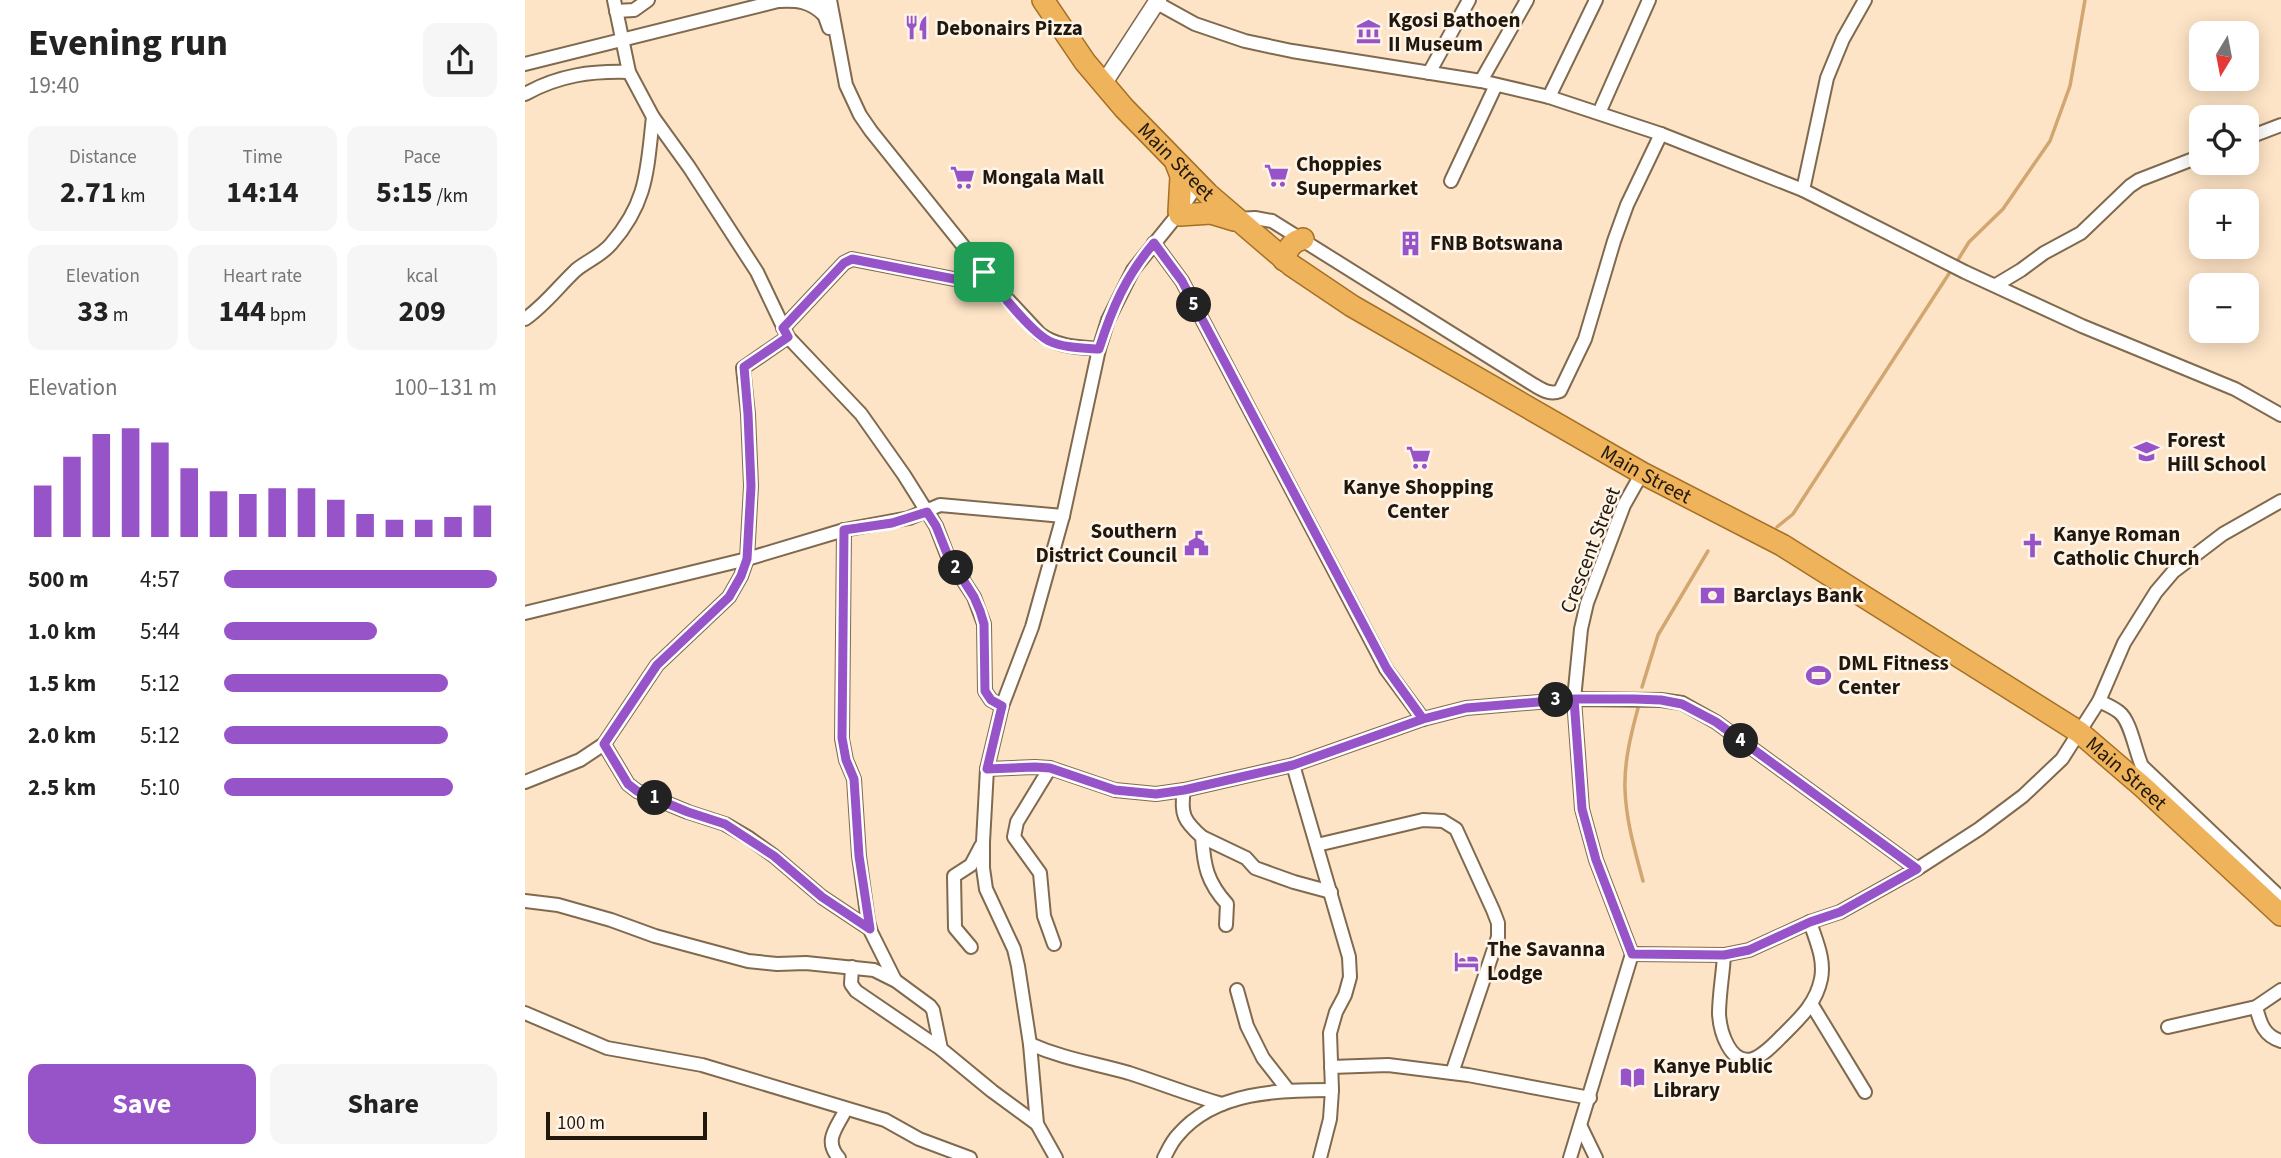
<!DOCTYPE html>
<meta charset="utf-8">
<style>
:root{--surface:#fff;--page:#f6f6f6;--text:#222;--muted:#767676;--accent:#9754c9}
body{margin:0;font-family:"Source Sans 3",sans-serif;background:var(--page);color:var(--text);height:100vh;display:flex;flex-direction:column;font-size:26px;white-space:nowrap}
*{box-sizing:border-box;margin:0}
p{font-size:23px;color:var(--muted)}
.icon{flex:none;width:38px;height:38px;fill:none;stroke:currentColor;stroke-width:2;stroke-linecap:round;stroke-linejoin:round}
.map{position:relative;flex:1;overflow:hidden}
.details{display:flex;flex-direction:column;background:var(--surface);width:525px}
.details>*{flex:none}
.needle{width:46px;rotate:190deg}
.tools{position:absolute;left:1664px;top:21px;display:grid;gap:14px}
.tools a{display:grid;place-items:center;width:70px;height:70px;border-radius:14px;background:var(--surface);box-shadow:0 4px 18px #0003;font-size:35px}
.scale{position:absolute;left:21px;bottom:18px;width:161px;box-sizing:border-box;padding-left:7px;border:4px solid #21180d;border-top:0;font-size:19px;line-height:24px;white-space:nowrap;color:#21180d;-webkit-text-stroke:5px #fff4e8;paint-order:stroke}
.pin{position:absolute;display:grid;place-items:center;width:60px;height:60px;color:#fff;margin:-30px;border-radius:14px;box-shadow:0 4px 10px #0006}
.km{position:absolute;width:35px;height:35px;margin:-18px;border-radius:50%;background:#222;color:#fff;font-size:19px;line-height:35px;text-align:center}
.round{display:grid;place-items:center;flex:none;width:74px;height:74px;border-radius:14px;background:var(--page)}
.headline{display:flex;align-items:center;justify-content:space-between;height:119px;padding:0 28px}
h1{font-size:38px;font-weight:700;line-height:52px}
.metrics{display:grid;grid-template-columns:repeat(3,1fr);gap:10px;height:119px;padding:7px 28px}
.metrics div{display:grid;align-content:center;border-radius:14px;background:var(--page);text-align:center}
.metrics b{font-size:30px;font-weight:700}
.metrics small{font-size:19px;font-weight:400}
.metrics p{font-size:19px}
.chart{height:196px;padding:14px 28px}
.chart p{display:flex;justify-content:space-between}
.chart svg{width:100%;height:126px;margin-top:7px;stroke:var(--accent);stroke-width:6}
.button{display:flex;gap:14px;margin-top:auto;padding:14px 28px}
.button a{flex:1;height:80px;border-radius:14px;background:var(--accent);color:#fff;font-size:28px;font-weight:700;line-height:80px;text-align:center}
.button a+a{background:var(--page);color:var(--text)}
ul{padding:0 28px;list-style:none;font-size:23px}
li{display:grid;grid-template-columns:112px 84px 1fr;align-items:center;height:52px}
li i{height:18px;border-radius:9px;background:var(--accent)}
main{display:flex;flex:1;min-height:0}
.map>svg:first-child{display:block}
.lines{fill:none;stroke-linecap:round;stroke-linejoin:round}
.stream{stroke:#d1a670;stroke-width:3.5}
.minor-casing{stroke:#806a4f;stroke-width:16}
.tertiary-casing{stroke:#806a4f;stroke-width:19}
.trunk-casing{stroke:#a47025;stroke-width:24}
.minor{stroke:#fff;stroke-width:12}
.tertiary{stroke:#fff;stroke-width:16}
.trunk{stroke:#eeb35b;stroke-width:21}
.route-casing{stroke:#fff;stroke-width:14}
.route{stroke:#9754c9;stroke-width:9}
.labels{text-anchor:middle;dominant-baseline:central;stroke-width:5;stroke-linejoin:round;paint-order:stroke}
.poi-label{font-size:21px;font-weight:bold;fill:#21180d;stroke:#fff4e8;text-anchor:start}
.street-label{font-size:21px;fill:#21180d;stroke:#fff4e8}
</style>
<main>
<section class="details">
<div class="headline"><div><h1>Evening run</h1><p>19:40</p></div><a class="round"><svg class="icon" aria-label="share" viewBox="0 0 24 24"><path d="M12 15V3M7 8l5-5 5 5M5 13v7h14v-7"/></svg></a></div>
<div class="metrics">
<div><p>Distance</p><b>2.71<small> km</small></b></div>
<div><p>Time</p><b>14:14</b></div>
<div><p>Pace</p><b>5:15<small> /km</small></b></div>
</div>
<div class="metrics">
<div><p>Elevation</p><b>33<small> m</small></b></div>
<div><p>Heart rate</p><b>144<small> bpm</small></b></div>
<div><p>kcal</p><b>209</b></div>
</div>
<div class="chart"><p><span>Elevation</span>100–131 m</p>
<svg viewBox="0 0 160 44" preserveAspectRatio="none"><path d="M5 44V26M15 44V16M25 44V8M35 44V6M45 44V11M55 44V20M65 44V28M75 44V29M85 44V27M95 44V27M105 44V31M115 44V36M125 44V38M135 44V38M145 44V37M155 44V33"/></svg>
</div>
<ul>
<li><b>500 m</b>4:57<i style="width:100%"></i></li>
<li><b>1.0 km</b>5:44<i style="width:56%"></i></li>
<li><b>1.5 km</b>5:12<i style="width:82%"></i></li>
<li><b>2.0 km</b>5:12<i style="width:82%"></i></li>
<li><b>2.5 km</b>5:10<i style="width:84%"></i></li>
</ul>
<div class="button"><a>Save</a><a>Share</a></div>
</section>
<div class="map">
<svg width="1756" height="1158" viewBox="0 0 1756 1158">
<rect width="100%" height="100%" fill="#fee4c6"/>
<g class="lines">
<g class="stream">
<path d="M1431 263 1444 242 1478 209 1525 141 1545 86 1560 0"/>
<path d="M1252 527 1268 514 1427 269"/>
<path d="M1117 687 1133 635 1183 551"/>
<path d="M1113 708C1106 734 1099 762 1100 789 1101 821 1110 851 1118 881"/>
</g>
<defs>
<g id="minor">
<path d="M89 0 104 72 128 117 164 167 232 272 263 337 336 414 379 475 411 526 423 557 449 597 459 624 460 691 466 700 477 706"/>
<path d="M294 0 304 28"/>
<path d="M305 0 321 85 335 115 346 131 472 288 515 334C533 347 553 347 574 349"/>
<path d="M254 1C272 0 285 1 299 15"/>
<path d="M632 3 670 24 720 41 767 51 956 81 1024 97 1136 134 1278 190 1440 272 1557 326 1710 389 1756 415"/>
<path d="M91 11 109 10 123 0"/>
<path d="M0 64 257 0"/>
<path d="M904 73 944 0"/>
<path d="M956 81 1002 0"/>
<path d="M0 94C34 75 66 71 104 72"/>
<path d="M1024 97 1071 0"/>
<path d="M1074 113 1124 0"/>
<path d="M1722 138 1756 125"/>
<path d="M926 181 971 85"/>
<path d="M1278 190 1302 78 1318 39 1340 0"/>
<path d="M711 219 730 218 747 221 1009 385C1018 390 1025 395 1035 391L1060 339 1089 241 1102 205 1136 134"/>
<path d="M629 243 657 281 861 669 898 719"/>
<path d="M1471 285 1496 270 1519 253 1556 233 1605 186 1614 180 1676 156"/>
<path d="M0 319C20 305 33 287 51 270 62 261 77 255 86 244 123 202 122 169 128 117"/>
<path d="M258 328 319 263 327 259 429 279H451L459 272"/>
<path d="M319 530 317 739 321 760 329 779 334 856 343 921 346 932 370 980"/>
<path d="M0 613 222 559 226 486 223 414 218 368 263 337"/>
<path d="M1574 701C1580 704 1588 707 1594 712 1606 721 1610 751 1617 766L1756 898"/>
<path d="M79 744 103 784 112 791 163 812 200 824 224 838 249 856 297 897 345 929"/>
<path d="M768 765 824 957 825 977 820 995 811 1012 805 1033 807 1090 805 1119 795 1158"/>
<path d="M525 768 492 822 489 837 515 873 519 916 529 944"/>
<path d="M462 769 510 767 525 768 590 790 631 794 659 790 768 765 898 719 941 708 1049 699 1136 700 1157 703 1191 722 1392 869"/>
<path d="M0 782 55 760 79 744 132 665 204 597 216 576 222 559 319 530 384 518 415 505 538 516"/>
<path d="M659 790C655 814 659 821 677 837 679 866 682 882 702 904L701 925"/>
<path d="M677 837 721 858 730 868 769 882 806 892"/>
<path d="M792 845 898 820 918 821 931 829 968 910 973 923V937L927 1073"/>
<path d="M0 901 33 905 86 920 130 936 223 961 252 964 281 963 349 970 371 981 405 1006 408 1010 416 1049 467 1091 512 1124"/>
<path d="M446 947 430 928 429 876 446 865 456 846"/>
<path d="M1107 954 1199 955 1224 950 1285 922 1315 912 1392 869 1454 829 1498 796 1537 759 1574 701 1599 643 1631 592 1648 572 1698 534 1756 501"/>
<path d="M1107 954 1071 860 1057 809 1049 699 1056 629 1062 603 1099 505 1117 473"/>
<path d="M1199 955C1198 974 1194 995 1194 1014 1195 1031 1205 1066 1228 1059 1239 1055 1249 1044 1257 1036 1274 1019 1291 1004 1296 979 1300 959 1291 941 1285 922"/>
<path d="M327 967 326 984 331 991 416 1049"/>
<path d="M712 990 722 1026 738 1058 763 1090"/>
<path d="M1287 1005 1340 1092"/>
<path d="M1731 1007C1735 1023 1739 1036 1756 1041"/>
<path d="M0 1013 82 1048 177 1065 360 1120 394 1139 445 1158"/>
<path d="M1643 1027 1731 1007 1756 990"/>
<path d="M505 1044C539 1059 569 1063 604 1073 635 1083 665 1095 697 1104"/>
<path d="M806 1067 863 1065 943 1075 1065 1098"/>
<path d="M1056 1127 1071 1158"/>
<path d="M314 1158C298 1140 312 1128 321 1109"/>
<path d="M531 1158 512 1124 505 1044 493 966 489 949 461 889 458 868V842L462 769 477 706 507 627 538 516 574 349 583 320 608 270 650 218 673 184"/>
<path d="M639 1158C643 1150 647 1141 653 1135 690 1091 755 1090 807 1090"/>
<path d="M1045 1158 1107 954"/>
</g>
<path id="tertiary" d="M579 83 633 0"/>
<g id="trunk">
<path id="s1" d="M518 0 560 62 599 108 683 194 766 265 827 306 1117 473 1257 545 1554 732 1618 787 1756 915"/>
<path d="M651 163 656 176 654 212"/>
<path d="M655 215 686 213 709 220"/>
<path d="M759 260C762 249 767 241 778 239"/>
</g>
</defs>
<use href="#minor" class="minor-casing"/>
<use href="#tertiary" class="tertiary-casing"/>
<use href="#trunk" class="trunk-casing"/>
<use href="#minor" class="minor"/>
<use href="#tertiary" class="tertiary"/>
<use href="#trunk" class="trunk"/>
</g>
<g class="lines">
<defs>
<path id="route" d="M459 272 450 279H429L327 259 319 263 258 328 263 337 219 367 223 414 226 486 222 559 216 576 204 597 132 665 79 744 103 784 112 791 163 812 200 824 249 856 297 897 345 929 334 856 329 779 321 760 317 738 319 530 367 523 402 512 411 526 423 556 449 597 455 611 459 624 460 691 466 700 477 706 462 769 510 767 525 768 590 790 631 794 659 790 768 765 898 719 941 708 1049 699 1057 809 1071 860 1107 954 1199 955 1224 950 1285 922 1315 912 1392 869 1191 722 1157 704 1136 700 1109 699H1049L941 708 898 719 862 669 657 281 629 243C601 276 587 308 574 349 557 348 539 348 524 341 505 331 474 291 459 272"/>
</defs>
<use href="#route" class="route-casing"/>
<use href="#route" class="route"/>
</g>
<defs>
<symbol id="restaurant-bare" viewBox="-9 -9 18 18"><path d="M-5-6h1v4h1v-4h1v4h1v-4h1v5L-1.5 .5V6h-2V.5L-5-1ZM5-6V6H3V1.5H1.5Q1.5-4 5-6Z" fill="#9754c9" stroke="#fff4e8" stroke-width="2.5" paint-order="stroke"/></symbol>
<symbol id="museum-bare" viewBox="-9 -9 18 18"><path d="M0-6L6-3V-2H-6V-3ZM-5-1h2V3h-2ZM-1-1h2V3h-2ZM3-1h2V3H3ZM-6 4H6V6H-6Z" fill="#9754c9" stroke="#fff4e8" stroke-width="2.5" paint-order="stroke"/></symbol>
<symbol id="supermarket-bare" viewBox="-9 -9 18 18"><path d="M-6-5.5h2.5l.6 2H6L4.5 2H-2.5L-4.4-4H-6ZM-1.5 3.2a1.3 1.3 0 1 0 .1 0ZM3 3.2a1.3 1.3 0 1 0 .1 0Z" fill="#9754c9" stroke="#fff4e8" stroke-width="2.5" paint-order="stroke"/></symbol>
<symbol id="building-bare" viewBox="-9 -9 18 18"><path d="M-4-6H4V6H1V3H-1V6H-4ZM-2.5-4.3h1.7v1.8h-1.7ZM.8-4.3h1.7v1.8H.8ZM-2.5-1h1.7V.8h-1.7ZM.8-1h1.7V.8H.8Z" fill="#9754c9" stroke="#fff4e8" stroke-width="2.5" paint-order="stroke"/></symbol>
<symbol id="school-bare" viewBox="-9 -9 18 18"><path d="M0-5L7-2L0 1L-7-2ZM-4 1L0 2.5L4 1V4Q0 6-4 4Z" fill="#9754c9" stroke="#fff4e8" stroke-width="2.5" paint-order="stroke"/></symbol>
<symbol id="civic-bare" viewBox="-9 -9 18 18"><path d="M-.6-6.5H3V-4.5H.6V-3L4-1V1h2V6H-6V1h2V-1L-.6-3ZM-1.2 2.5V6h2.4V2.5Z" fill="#9754c9" stroke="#fff4e8" stroke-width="2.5" paint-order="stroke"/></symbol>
<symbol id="church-bare" viewBox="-9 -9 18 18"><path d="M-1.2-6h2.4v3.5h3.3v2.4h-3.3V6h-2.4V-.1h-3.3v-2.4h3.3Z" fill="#9754c9" stroke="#fff4e8" stroke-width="2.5" paint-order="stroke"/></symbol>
<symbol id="bank-bare" viewBox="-9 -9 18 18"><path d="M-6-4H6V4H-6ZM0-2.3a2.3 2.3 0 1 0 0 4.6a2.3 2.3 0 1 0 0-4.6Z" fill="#9754c9" stroke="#fff4e8" stroke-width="2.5" paint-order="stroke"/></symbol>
<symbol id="stadium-bare" viewBox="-9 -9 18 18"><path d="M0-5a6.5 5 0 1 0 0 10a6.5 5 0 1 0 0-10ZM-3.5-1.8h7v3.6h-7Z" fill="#9754c9" stroke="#fff4e8" stroke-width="2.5" paint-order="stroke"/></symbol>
<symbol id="hotel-bare" viewBox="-9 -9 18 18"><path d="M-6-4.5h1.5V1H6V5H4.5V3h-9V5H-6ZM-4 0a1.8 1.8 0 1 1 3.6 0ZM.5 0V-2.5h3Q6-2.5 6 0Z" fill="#9754c9" stroke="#fff4e8" stroke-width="2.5" paint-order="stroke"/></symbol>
<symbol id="library-bare" viewBox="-9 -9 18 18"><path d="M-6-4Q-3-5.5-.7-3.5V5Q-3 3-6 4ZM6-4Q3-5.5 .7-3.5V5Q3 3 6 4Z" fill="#9754c9" stroke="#fff4e8" stroke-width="2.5" paint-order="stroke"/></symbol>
</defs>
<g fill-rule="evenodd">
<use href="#restaurant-bare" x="374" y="10" width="35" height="35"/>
<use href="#museum-bare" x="826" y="14" width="35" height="35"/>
<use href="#supermarket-bare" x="734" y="158" width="35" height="35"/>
<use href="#supermarket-bare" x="420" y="160" width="35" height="35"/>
<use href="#building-bare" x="868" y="226" width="35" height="35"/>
<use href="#school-bare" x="1604" y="434" width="35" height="35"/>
<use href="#supermarket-bare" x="876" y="440" width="35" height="35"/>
<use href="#civic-bare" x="654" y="526" width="35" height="35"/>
<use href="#church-bare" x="1490" y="528" width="35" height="35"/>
<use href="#bank-bare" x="1170" y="578" width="35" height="35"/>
<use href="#stadium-bare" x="1276" y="658" width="35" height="35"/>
<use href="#hotel-bare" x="924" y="944" width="35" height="35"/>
<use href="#library-bare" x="1090" y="1060" width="35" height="35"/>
</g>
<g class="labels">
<g class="poi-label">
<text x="863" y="20">Kgosi Bathoen<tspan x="863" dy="24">II Museum</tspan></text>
<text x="411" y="28">Debonairs Pizza</text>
<text x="771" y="164">Choppies<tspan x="771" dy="24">Supermarket</tspan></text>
<text x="457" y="177">Mongala Mall</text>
<text x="905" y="243">FNB Botswana</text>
<text x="1642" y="440">Forest<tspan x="1642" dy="24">Hill School</tspan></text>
<text x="893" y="487" text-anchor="middle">Kanye Shopping<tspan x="893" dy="24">Center</tspan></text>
<text x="652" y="531" text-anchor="end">Southern<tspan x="652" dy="24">District Council</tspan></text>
<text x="1528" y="534">Kanye Roman<tspan x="1528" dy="24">Catholic Church</tspan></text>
<text x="1208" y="595">Barclays Bank</text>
<text x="1313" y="663">DML Fitness<tspan x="1313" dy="24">Center</tspan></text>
<text x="962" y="949">The Savanna<tspan x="962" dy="24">Lodge</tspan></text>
<text x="1128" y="1066">Kanye Public<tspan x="1128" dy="24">Library</tspan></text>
</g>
<g class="street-label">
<text stroke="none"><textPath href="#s1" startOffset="210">Main Street</textPath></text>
<text stroke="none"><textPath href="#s1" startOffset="777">Main Street</textPath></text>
<text transform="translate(1065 550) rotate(-69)">Crescent Street</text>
<text stroke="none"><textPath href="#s1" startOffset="1344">Main Street</textPath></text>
</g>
</g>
</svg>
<div class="tools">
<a><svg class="needle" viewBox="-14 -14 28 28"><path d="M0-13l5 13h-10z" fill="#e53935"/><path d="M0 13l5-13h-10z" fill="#767676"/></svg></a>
<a><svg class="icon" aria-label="locate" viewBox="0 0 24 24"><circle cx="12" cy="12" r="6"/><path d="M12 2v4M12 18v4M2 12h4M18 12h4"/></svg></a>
<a>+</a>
<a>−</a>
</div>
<div class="scale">100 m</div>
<div class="pin" style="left:459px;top:272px;background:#1e9e55"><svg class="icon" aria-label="arrive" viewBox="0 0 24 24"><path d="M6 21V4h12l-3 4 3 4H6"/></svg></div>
<b class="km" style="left:130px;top:798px">1</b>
<b class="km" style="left:431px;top:568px">2</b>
<b class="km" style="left:1031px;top:700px">3</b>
<b class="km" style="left:1216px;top:741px">4</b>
<b class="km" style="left:669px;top:305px">5</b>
</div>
</main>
